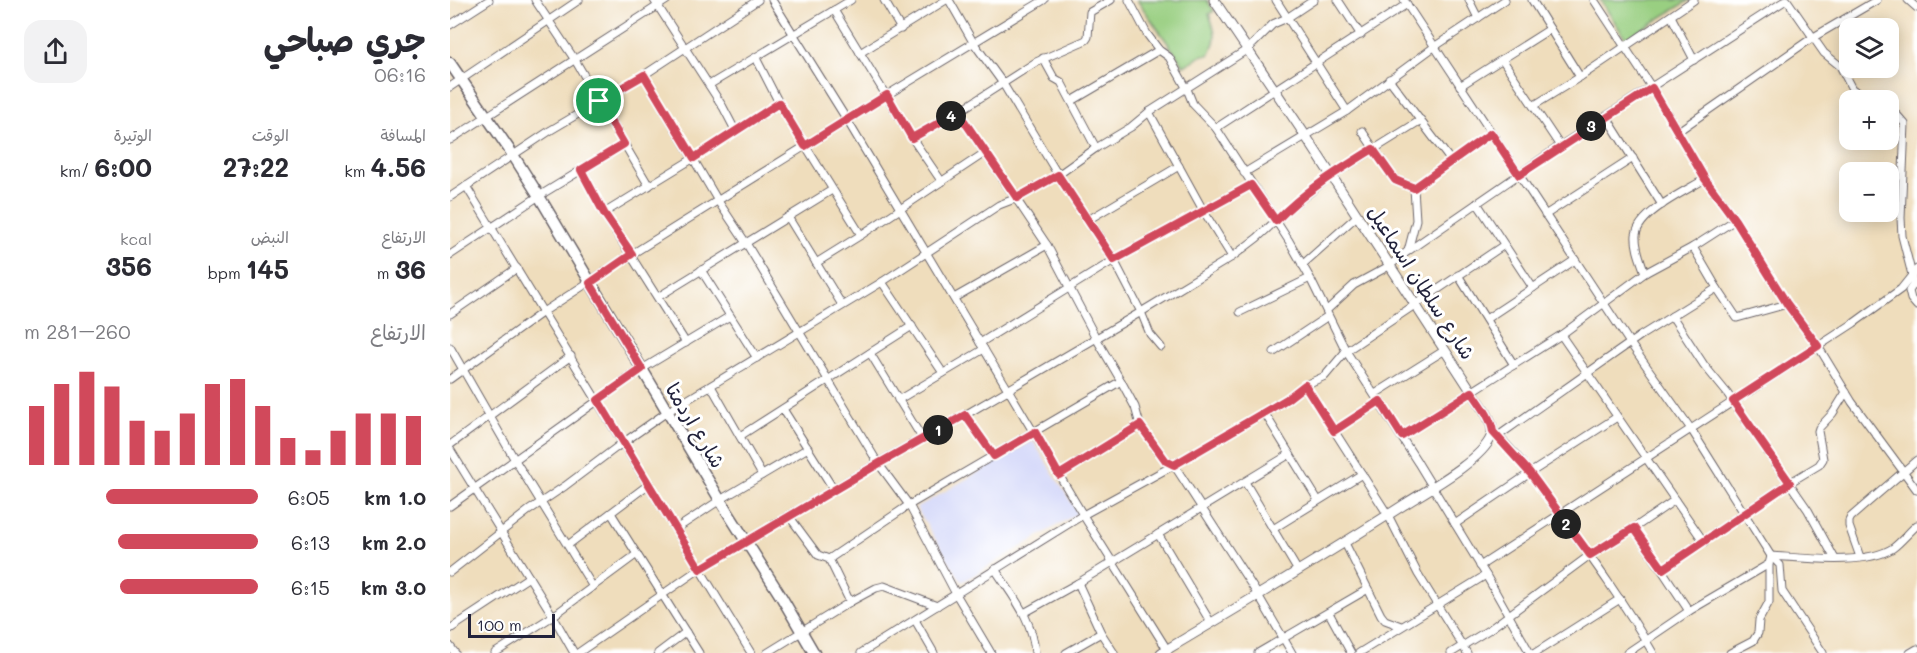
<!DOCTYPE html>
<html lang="ar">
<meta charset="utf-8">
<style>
:root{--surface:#fff;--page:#f2f2f3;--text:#2b2b33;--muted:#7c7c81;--accent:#d1495b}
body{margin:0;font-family:Mali,"Playpen Sans Arabic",sans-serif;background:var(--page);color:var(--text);direction:rtl;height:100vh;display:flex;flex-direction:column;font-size:22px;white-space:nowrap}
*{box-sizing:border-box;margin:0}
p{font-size:20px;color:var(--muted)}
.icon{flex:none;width:33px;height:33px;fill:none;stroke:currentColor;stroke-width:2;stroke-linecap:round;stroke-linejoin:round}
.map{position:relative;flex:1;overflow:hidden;direction:ltr}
.drawer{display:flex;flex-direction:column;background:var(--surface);width:450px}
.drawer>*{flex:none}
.tools{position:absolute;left:1389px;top:18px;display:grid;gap:12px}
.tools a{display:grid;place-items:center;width:60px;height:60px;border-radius:12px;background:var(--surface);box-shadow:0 3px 15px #0003;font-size:30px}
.scale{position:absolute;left:18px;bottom:15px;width:87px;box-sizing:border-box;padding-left:6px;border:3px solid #22223b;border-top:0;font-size:16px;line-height:21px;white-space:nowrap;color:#22223b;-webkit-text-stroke:4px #fff;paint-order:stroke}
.pin{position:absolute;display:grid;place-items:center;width:51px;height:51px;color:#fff;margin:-26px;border:3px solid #fff;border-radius:50%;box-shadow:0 2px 6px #0007}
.km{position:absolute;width:30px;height:30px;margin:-15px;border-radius:50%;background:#222;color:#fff;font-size:16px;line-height:30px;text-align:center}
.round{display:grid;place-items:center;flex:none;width:63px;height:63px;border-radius:18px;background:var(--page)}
.overview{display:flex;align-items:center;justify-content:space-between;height:102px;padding:0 24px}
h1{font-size:33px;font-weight:700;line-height:45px}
.metrics{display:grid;grid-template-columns:repeat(3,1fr);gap:9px;height:102px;padding:6px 24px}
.metrics div{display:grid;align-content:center}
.metrics b{font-size:26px;font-weight:700}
.metrics small{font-size:16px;font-weight:400}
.metrics p{font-size:16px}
.chart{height:168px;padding:12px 24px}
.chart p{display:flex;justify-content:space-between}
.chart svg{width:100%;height:108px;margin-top:6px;stroke:var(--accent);stroke-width:6}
ul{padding:0 24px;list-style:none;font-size:20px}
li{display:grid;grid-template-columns:96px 72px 1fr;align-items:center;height:45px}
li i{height:15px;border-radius:8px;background:var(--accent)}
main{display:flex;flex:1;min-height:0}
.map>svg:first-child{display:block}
.built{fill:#d4d8f9}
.green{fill:#99cf81;stroke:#5e785e;stroke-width:1.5}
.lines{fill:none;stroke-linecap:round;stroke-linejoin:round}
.minor-casing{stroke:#6a6368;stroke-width:9}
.tertiary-casing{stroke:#6a6368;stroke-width:11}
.secondary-casing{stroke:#6a6368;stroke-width:13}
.minor{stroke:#fff;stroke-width:7}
.tertiary{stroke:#fff;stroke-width:9}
.secondary{stroke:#fff;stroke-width:10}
.route-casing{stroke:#fff;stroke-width:12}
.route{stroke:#d1495b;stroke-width:8}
.labels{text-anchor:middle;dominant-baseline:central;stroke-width:6;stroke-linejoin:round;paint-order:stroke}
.street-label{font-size:20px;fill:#22223b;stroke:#fff}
</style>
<main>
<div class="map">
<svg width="1467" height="653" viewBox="0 0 1467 653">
<rect width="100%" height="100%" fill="#fff"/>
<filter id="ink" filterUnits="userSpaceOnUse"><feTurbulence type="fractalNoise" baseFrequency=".0167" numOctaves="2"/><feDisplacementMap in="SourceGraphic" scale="12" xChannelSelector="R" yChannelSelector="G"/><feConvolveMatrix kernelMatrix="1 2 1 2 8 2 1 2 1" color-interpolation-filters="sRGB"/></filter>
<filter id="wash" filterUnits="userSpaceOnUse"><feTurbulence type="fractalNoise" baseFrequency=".008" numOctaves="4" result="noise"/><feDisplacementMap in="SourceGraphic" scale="24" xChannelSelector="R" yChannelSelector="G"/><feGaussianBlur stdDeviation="1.35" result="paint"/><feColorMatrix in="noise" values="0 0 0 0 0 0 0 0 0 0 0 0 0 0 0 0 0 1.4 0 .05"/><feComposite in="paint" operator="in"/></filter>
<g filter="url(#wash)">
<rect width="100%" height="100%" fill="#efddbc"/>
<path class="built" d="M583 441 628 513 512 582 466 508Z"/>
<g class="green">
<path d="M687 0H757L764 11 759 14C766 33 768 37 759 55H753L734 66Z"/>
<path d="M1150 0H1240L1176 39Z"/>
</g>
</g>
<g filter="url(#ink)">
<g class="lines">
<defs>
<g id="minor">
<path d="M85 0 125 60 199 186"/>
<path d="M204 0 273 107 285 130"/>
<path d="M322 0 397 120 633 515 718 651"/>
<path d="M434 0 451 29"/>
<path d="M499 0 523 42 552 82 608 175 664 260 691 312 700 334 711 347"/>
<path d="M679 0 697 34 709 50 719 57 737 89 743 104 766 128 839 241 860 278 896 351 968 463 1036 575 1080 653"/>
<path d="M826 0 897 111"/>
<path d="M888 0 911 35"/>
<path d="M954 0 1180 343 1241 429 1321 556 1330 565 1332 591 1373 653"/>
<path d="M1019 0 1028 18"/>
<path d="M1082 0 1130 77"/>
<path d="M1144 0 1202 88 1255 179 1285 220 1337 304 1368 346 1402 402 1467 490"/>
<path d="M1337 0 1374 53 1390 66 1402 89 1421 100"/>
<path d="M1458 0 1467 8"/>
<path d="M384 10 462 138 492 182"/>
<path d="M1221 16 1244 60"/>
<path d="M0 25 39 0"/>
<path d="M410 53 496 0"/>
<path d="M306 58 329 103 411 235"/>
<path d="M593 58 604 78 611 82 646 148"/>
<path d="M1052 59 1110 146"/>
<path d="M194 75 268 201 296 243 428 463 459 505 506 594 541 653"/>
<path d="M939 79 1001 161"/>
<path d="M259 85 401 0"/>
<path d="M1010 86 1100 29"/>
<path d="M0 87 129 0"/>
<path d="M622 101 709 50"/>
<path d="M1083 106 1130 77 1244 0"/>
<path d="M1438 109 1447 115 1455 124 1451 218 1452 236 1462 275 1463 285 1459 291 1461 299 1467 306"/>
<path d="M508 112 597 245 646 338 671 381 685 407 690 425 716 461 724 465 808 595 842 653"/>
<path d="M699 112 753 210 782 257"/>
<path d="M1156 116 1212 205"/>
<path d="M766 128 957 4"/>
<path d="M912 131 945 180 964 188 966 220 958 251"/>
<path d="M1227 132 1362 38 1427 0"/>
<path d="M462 138 508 112 586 62 636 40 638 37 640 12 661 0"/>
<path d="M0 140 217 0"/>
<path d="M131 170 154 213 236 343"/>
<path d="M794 173 897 111 984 47 1055 0"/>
<path d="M16 186 301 653"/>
<path d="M964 188 1041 133"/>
<path d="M0 197 101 130 194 75 308 0"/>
<path d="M1027 203 1083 288"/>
<path d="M154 213 244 158 329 103"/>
<path d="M1095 215 1183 158"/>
<path d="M338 217 392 305"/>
<path d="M638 220 729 166"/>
<path d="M1285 220 1243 247 1267 288 1287 318 1337 304"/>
<path d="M0 255 89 196 174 144"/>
<path d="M366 263 411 235 536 152"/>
<path d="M852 265 907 216"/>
<path d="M251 270 307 358"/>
<path d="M1195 273C1191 261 1185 248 1186 235 1189 212 1236 191 1255 179"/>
<path d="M1008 275 1064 365"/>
<path d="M432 282 493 373"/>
<path d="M208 297 382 190"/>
<path d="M504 298 597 245"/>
<path d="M877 310 904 285 939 266 958 251 1110 146 1336 0"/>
<path d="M790 312 860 278"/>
<path d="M0 314 67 268"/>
<path d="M1222 316 1254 365 1277 393 1358 510 1385 559"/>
<path d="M1036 319 1125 260"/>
<path d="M1111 335 1254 542"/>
<path d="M530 343 664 260 801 185"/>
<path d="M0 347 65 460 143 587"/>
<path d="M824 352 878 316"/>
<path d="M420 353 472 438"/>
<path d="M0 379 93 312 182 254 437 95 594 0"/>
<path d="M855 385 938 515 968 574 1017 653"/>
<path d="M261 386 312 475"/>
<path d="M925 394 995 350"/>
<path d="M448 400 534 349"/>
<path d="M333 409 384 490"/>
<path d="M814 412 868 500"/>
<path d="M515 415 544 456"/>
<path d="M884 431 930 401"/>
<path d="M1043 432C1070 455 1089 487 1110 515 1143 560 1175 604 1203 653"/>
<path d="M290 436 462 326"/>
<path d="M952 436 1111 335 1195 273 1243 247"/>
<path d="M1048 436 1190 336 1267 288"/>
<path d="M0 445 121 356"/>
<path d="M0 449 103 616 124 653"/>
<path d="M609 475 690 425"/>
<path d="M795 482 848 571"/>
<path d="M0 506 192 369 280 316"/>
<path d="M161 513 249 653"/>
<path d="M339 516 368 555 379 559 400 602"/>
<path d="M1005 524 1080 473 1167 417"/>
<path d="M1184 528 1239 611"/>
<path d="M226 529 270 500 358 448"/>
<path d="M823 529 912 474"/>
<path d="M708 534 761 623"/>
<path d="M895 543 931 615 935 620 951 626"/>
<path d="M118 545 199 484"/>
<path d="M1321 556C1354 558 1415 566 1443 548 1451 542 1459 532 1467 525"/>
<path d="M1410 557 1399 526V521L1401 517 1467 460"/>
<path d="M379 559 459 505 671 381"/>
<path d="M1030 566 1404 323 1451 289 1467 269"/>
<path d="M545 569C563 597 583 619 585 653"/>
<path d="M1213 569 1339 483 1369 465 1373 459 1368 431 1369 428 1383 413 1396 392"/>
<path d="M0 572 78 511 115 486 167 447 217 412 432 282 549 205 567 198 608 175 646 148 681 127 699 112 798 49 823 24 837 18 864 0"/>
<path d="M628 583 651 633 664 653"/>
<path d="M574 613 628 583 840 454"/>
<path d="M879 613 901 653"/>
<path d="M465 620 484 653"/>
<path d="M0 629 79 577"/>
<path d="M0 646 5 653"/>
<path d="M45 653 103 616 187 554"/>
<path d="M128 653 245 572 428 463 515 415 691 312 782 257 807 238 842 206 881 176 971 120"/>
<path d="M208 653 236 632"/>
<path d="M317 653 400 602 426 588 434 586 487 606"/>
<path d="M411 653 633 515 724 465 837 399 855 385 875 376 896 351 1054 245"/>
<path d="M616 653 651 633"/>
<path d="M808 653 918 589"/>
<path d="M909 653 1036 575"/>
<path d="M1001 653 1040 629 1140 555 1184 528 1225 500"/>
<path d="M1085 653 1170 599"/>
<path d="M1177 653 1239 611 1319 564 1321 556"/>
<path d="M1280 653 1303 641 1308 633 1309 620 1319 602V564"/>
<path d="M1460 653 1467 649"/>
</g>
<path id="tertiary" d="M711 653C792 605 873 557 952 506 975 491 1031 461 1041 437 1047 424 1029 402 1022 392L855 135 764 0"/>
<path id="secondary" d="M0 63 63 155 89 196 270 500 332 598 364 653"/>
</defs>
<use href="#minor" class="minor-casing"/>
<use href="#tertiary" class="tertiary-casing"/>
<use href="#secondary" class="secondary-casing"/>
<use href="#minor" class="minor"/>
<use href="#tertiary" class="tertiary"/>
<use href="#secondary" class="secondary"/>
</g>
</g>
<g class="lines" filter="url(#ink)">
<defs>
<path id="route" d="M194 75 244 158 329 103 355 146 437 95 462 138 508 112 567 198 608 175 664 260 801 185 826 221C853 192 889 170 923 149L945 180 964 188 1041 133 1069 175 1202 88 1255 179 1285 220 1337 304 1368 346 1283 401 1340 483 1213 569 1184 528 1140 555 1080 473 1043 432C1041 417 1030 404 1022 392L952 436 930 401 884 431 855 385 837 399 724 465 716 461 690 425 609 475 585 432 544 456 515 415 428 464 250 569 148 400 192 369 140 283 182 254 154 213 131 170 174 144 149 101Z"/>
</defs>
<use href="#route" class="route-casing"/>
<use href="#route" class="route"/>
</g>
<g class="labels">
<g class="street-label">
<text transform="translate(972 282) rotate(57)">شارع سلطان اسماعيل</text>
<text transform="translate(246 425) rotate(59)">شارع اردمتا</text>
</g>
</g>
</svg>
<div class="tools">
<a><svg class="icon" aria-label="layers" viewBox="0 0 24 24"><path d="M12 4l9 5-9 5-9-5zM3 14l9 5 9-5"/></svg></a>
<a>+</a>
<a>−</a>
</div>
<div class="scale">100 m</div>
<div class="pin" style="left:149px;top:101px;background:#1e9e55"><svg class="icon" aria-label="arrive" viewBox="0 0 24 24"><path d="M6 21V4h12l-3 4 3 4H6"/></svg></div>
<b class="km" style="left:488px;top:430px">1</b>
<b class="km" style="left:1116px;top:524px">2</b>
<b class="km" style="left:1141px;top:126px">3</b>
<b class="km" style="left:501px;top:116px">4</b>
</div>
<section class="drawer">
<div class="overview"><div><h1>جري صباحي</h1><p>06:16</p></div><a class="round"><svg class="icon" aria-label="share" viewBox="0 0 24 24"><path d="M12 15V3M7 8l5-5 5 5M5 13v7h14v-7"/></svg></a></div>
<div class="metrics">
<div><p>المسافة</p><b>4.56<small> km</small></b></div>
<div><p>الوقت</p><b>27:22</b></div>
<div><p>الوتيرة</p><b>6:00<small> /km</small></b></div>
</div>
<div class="metrics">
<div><p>الارتفاع</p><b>36<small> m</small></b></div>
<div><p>النبض</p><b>145<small> bpm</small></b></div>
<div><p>kcal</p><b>356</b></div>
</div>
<div class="chart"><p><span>الارتفاع</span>260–281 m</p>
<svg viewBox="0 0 160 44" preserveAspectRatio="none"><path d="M5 44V20M15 44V11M25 44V6M35 44V12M45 44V26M55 44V30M65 44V23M75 44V11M85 44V9M95 44V20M105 44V33M115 44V38M125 44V30M135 44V23M145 44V23M155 44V24"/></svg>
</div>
<ul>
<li><b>1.0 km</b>6:05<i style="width:65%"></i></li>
<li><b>2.0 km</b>6:13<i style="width:60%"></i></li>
<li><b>3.0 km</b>6:15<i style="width:59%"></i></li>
</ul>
</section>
</main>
